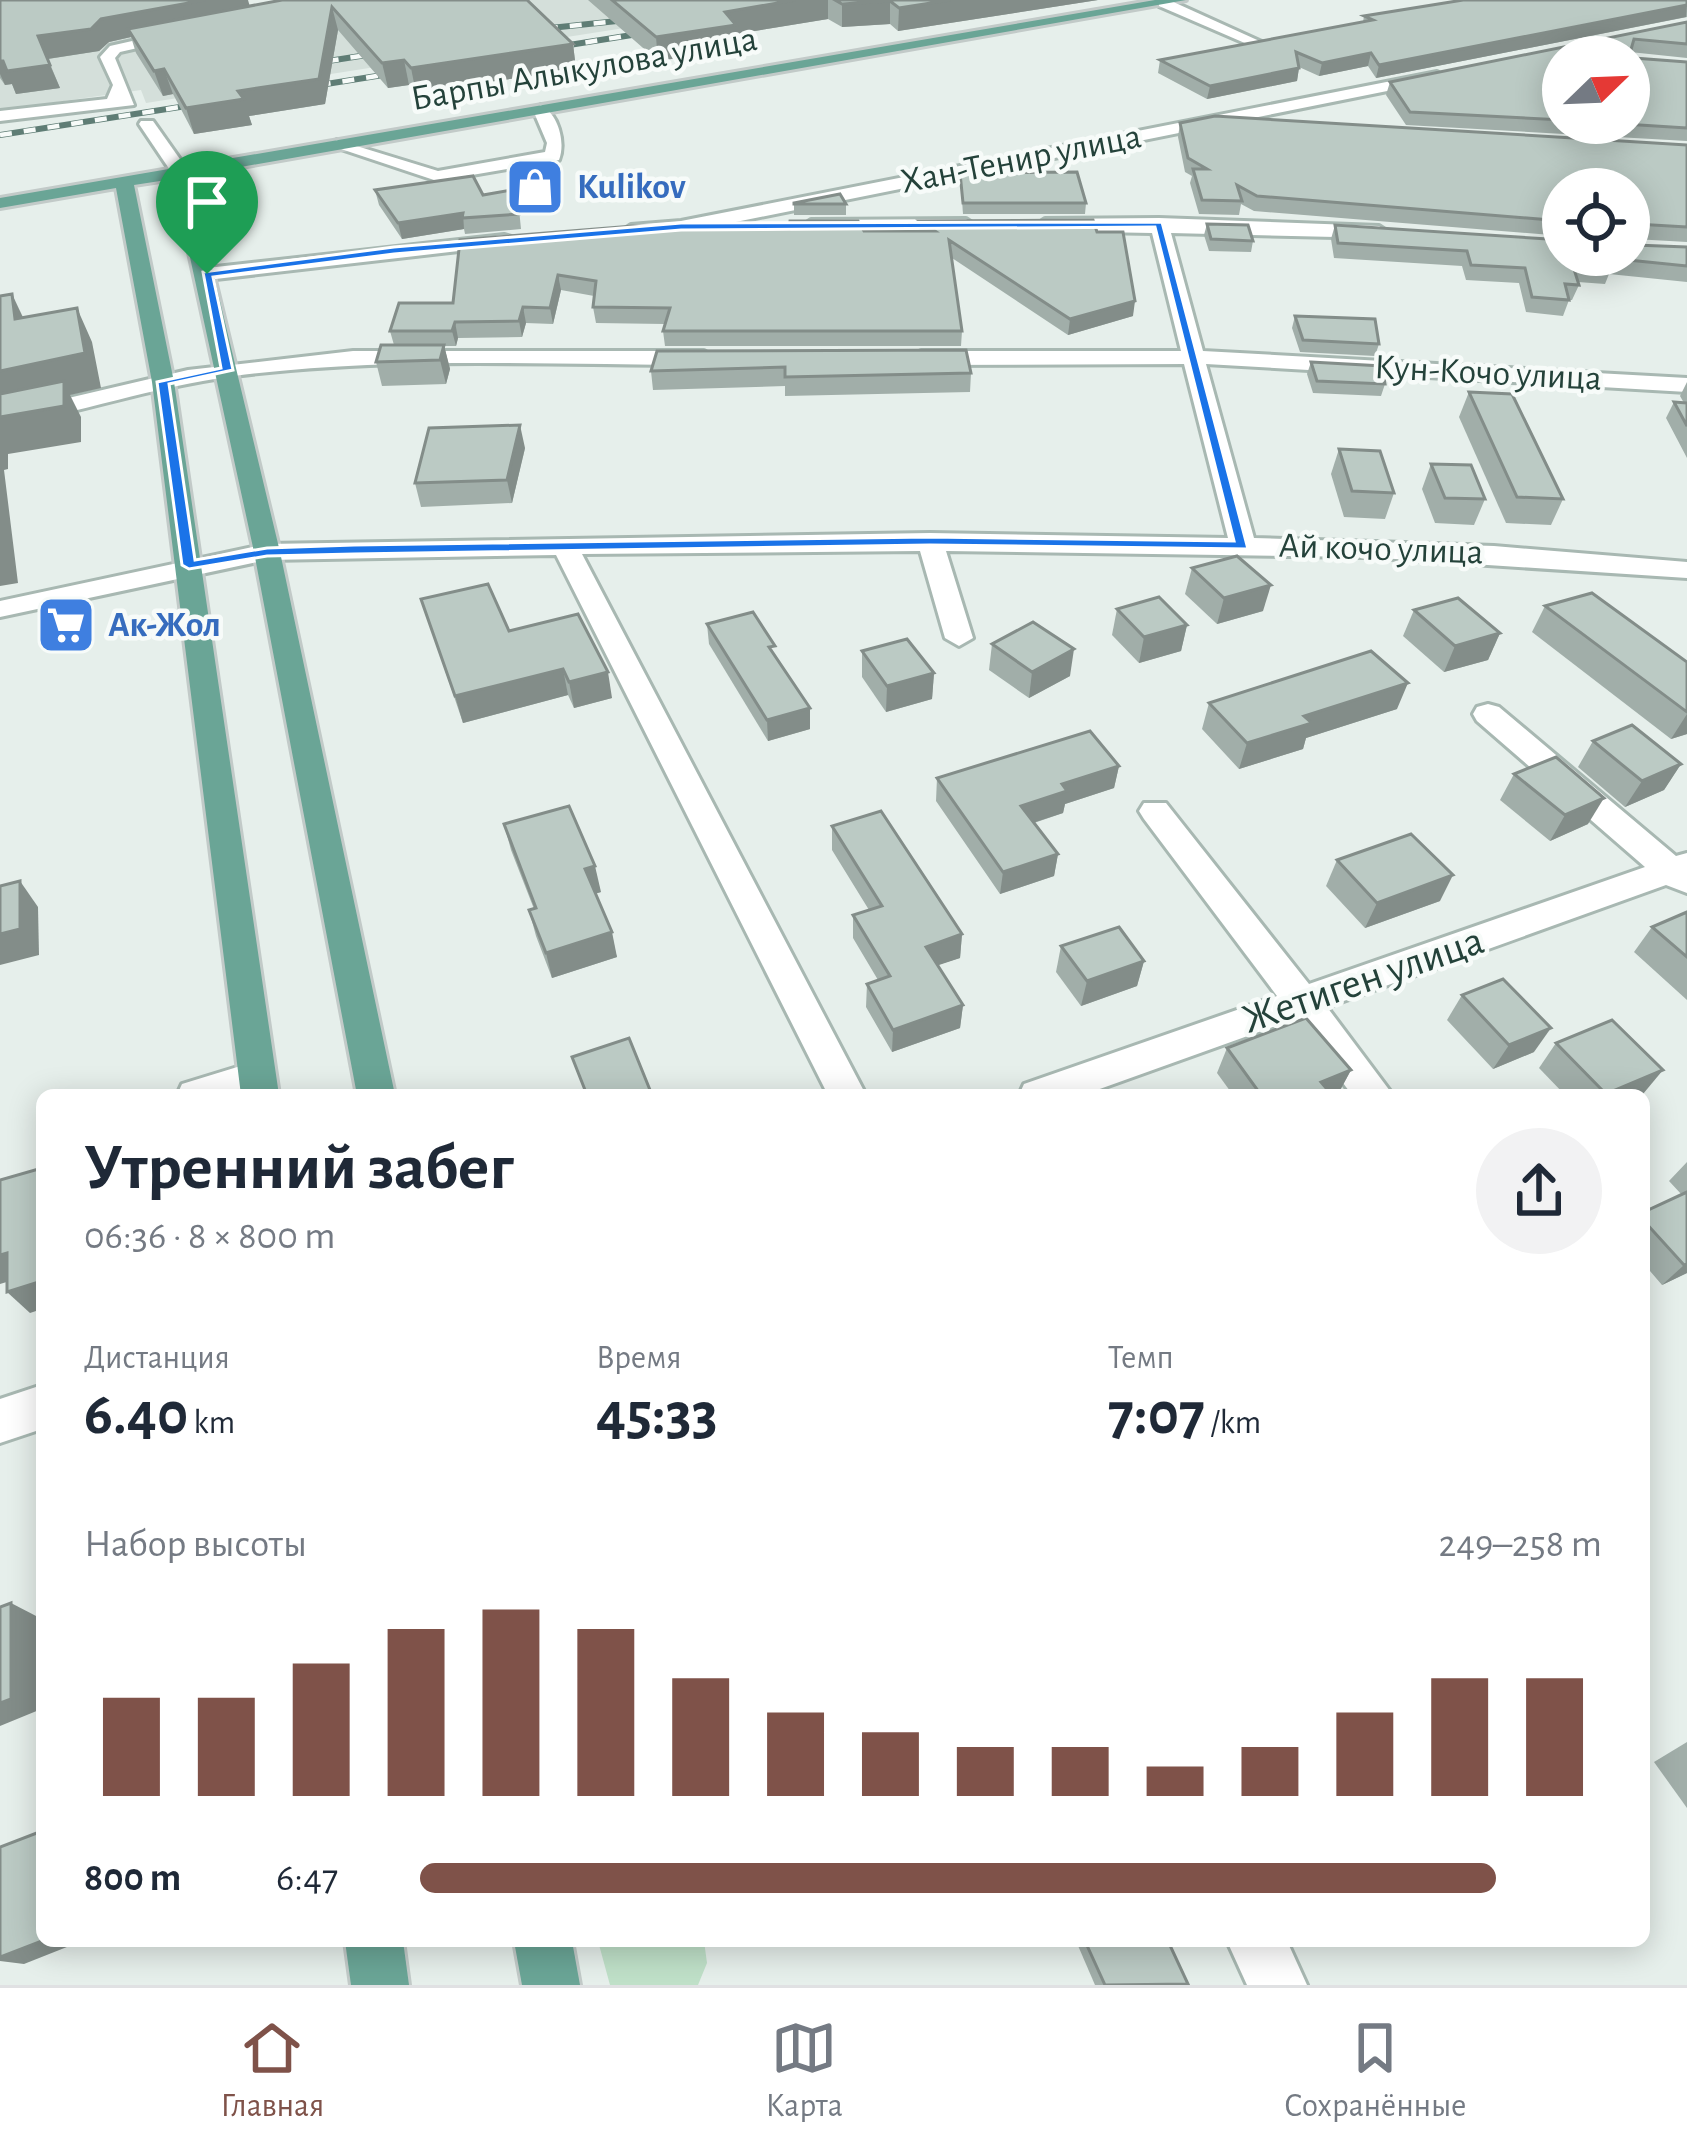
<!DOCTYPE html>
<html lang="ru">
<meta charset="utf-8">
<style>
:root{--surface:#fff;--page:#f2f2f3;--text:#1f2937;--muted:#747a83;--line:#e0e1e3;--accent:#7f5249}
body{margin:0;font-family:"Alegreya Sans",sans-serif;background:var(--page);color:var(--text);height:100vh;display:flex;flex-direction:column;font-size:45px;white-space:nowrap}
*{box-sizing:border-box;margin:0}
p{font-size:39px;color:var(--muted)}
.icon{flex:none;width:66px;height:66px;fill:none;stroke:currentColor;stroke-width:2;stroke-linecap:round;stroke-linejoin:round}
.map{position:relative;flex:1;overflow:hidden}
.panel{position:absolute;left:36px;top:1089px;width:1614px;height:858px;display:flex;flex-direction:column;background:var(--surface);border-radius:18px;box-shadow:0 6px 30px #0003}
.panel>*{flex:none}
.needle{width:78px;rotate:67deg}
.fabs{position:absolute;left:1542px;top:36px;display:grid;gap:24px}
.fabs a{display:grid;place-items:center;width:108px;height:108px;border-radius:50%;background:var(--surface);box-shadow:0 6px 30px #0003;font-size:60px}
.pin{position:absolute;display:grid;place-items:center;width:102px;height:102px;color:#fff;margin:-123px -51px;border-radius:50% 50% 50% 0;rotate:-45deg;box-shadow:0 0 12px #0007}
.pin .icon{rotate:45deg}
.round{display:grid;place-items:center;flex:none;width:126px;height:126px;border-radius:63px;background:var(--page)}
.headline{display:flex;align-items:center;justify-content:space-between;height:204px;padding:0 48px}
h1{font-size:66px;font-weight:700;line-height:90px}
.stats{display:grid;grid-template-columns:repeat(3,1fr);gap:18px;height:204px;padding:12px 48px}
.stats div{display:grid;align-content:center}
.stats b{font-size:60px;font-weight:700}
.stats small{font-size:33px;font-weight:400}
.stats p{font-size:33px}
.chart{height:336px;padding:24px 48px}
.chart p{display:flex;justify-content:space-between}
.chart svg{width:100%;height:216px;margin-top:12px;stroke:var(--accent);stroke-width:6}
ul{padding:0 48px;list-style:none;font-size:39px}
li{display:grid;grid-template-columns:192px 144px 1fr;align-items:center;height:90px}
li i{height:30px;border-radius:15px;background:var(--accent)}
.dock{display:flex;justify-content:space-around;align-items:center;height:168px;border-top:3px solid var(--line);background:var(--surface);font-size:33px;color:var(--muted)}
.dock a{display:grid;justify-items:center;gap:6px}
.dock .active{color:var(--accent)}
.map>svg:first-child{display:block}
.built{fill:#d4dfda}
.green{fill:#bfe0c8}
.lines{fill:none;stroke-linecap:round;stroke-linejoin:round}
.minor-casing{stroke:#a8b8b2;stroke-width:6}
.major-casing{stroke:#c2cac8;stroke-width:6}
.minor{fill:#fff;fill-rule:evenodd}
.major{fill:#6aa596;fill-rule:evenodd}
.rail-casing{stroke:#5f7d75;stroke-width:6}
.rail{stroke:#f7fbf9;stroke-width:4.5;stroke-dasharray:12;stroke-linecap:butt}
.wall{fill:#a1aea9;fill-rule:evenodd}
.shaded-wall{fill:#838d89}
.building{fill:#bbcac4;stroke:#838d89;stroke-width:3}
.route{fill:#1a73e8;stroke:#fff;stroke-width:3;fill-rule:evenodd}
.labels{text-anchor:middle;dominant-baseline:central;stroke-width:9;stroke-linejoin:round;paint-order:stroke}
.far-street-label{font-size:36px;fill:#24423a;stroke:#f7fbf9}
.far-shop-label{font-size:36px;font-weight:bold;fill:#366cbe;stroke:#f7fbf9;text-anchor:start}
.street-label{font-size:42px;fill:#24423a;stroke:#f7fbf9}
</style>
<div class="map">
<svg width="1687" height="1985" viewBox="0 0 1687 1985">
<rect width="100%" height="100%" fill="#e6efeb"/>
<path class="built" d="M347 0H642L688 18 146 103 141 90 0 110V47Z"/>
<path class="green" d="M598 1941H704L707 1963 698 1985H610Z"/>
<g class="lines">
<defs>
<g id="minor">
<path d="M1159 0H1169L1266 44 1254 47 1159 6Z"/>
<path d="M181 30 186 37 120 52 115 58 134 105 0 121V111L107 99 113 85 100 57 110 46Z"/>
<path d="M1437 72 1445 77 1442 80 681 233 631 237 622 231 631 225 681 221Z"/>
<path d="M541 105C558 114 566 142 559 160L437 181 329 145 337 140 438 171 545 152 547 143 533 110Z"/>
<path d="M141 121H153L189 172 186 176H174L139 124Z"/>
<path d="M1159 218 1379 226 1388 232 1379 238 1171 233 1203 351 1687 378V392L1206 364 1254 538 1494 546 1687 562V578L1365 557 946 551 973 638 959 646 945 638 920 551 582 554 866 1095H828L556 555 267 560 0 617V601L267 544 930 533 1228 538 1184 364 921 365 910 358 921 351H1181L1152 233 1045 231 1036 225 1045 219Z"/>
<path d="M811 220 966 219 975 225 966 231 804 230 802 226Z"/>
<path d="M504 235 511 237V245L207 280 197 274 207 268Z"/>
<path d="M353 351H704L715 358 704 365C548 365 389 356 234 376 154 387 79 412 0 428V414L188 370Z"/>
<path d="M1488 704 1499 707 1676 856 1687 853V893L1666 885 1327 1007 1393 1095H1352L1295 1019 1083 1095H1019L1024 1084 1277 996 1144 819 1139 811 1144 803H1166L1309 984 1645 867 1477 721 1473 714 1477 707Z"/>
<path d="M257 1061 270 1066 276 1077 270 1088 249 1095H177L182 1084Z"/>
<path d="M42 1385V1429L0 1443V1399Z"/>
<path d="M1227 1941H1287L1307 1985H1247Z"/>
</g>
<g id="major">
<path d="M1155 0H1186L190 176 280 552 395 1095H357L254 552 173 179 134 185 174 382 279 1095H241L152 382 116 188 0 208V198Z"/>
<path d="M345 1941H403L409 1985H351Z"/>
<path d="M514 1941H572L580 1985H522Z"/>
</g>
</defs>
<use href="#minor" class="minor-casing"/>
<use href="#major" class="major-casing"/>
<use href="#minor" class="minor"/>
<use href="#major" class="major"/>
<defs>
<g id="rail">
<path d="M522 31 636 19"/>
<path d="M538 50 663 30"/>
<path d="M303 65 392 51"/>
<path d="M295 89 408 71"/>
<path d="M0 135 212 102"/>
</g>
</defs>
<use href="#rail" class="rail-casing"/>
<use href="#rail" class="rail"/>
</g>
<g class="wall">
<path d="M0 0 250 6 282 0 573 44 576 69 416 93 409 85 388 88 338 30 325 104 249 116 252 125 194 134 173 94 163 96 136 53 131 37 109 42 99 51 48 59 60 88 16 94 12 84 5 85 0 78Z"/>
<path d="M588 0H1098L898 31 890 24 842 27 828 19 736 34 737 49 658 61Z"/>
<path d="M1687 0V17L1376 78 1368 66 1319 76 1299 67 1297 81 1207 99 1158 73 1160 60 1363 22 1364 16Z"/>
<path d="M1687 22V58L1630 52V53L1634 58 1687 62V141L1406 125 1386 95 1390 82ZM1563 57 1629 123H1563Z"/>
<path d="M1180 123 1687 145V242L1634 239 1635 245 1687 247V282L1609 274 1605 284 1578 282 1579 285 1572 300H1569L1563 316 1526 312 1519 283 1466 280 1462 266 1334 258 1331 239 1335 225 1629 255 1563 189V236L1254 211 1241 204 1239 215 1199 214 1190 183 1192 176 1185 172 1178 137Z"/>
<path d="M960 173 1086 203 1085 214H963Z"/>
<path d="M517 189 521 229 465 234 464 229 402 239 379 205 375 190 483 195Z"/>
<path d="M794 203 846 204V215H794Z"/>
<path d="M920 221 1097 232 1133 316 1068 335 952 258 962 331 961 346H665L663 331 665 324 596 323 593 307 594 296 561 290 553 324 526 323 522 337 458 338 456 346H444L450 369 446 384 382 386 376 362 394 345 390 331 453 303 460 240 919 231Z"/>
<path d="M1207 224 1253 241 1251 252 1209 251 1204 235Z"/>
<path d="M1295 316 1379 344 1375 356 1300 352 1292 328Z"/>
<path d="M657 351 971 373 970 392 785 396V386L653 390 651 371Z"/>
<path d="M1311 362 1385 384 1381 396 1313 393 1307 374Z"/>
<path d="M1687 382V458L1666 418 1674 402 1684 403 1680 396Z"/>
<path d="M1469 392 1563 499 1551 525 1506 523 1459 417Z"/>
<path d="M525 448 512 503 421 507 415 483Z"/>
<path d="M1339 449 1394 493 1385 519 1344 517 1331 474Z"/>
<path d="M1431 464 1485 499 1474 525 1435 523 1422 489Z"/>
<path d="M1192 568 1263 611 1217 624 1185 594Z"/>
<path d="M421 599 509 631 612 698 574 708 568 695 463 723Z"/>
<path d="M1545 606 1687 662V734L1671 739 1532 632Z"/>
<path d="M1117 609 1187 625 1181 651 1139 663 1112 635Z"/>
<path d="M1414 610 1500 633 1488 660 1444 672 1403 636Z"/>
<path d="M707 624 776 657 810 708V729L768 741 709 644Z"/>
<path d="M992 644 1070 676 1029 698 989 670Z"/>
<path d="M862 651 934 673 932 699 886 712 862 677Z"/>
<path d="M1209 703 1397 709 1306 738 1303 749 1239 769 1202 729Z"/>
<path d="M1593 741 1681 764 1664 790 1625 807 1578 767Z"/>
<path d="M1119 766 1114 788 1065 804 1063 813 1034 823 1058 854 1054 876 1000 894 936 801 937 778Z"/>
<path d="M1514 774 1588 824 1550 841 1500 800Z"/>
<path d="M504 824 601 892 595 894 617 957 552 978 536 936 529 910 534 909 511 850Z"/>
<path d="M832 826 962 934 960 958 937 965 963 1005 960 1028 892 1052 866 1007 867 984 878 980 853 938V915L869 910 832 850Z"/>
<path d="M1337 860 1440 901 1365 928 1326 886Z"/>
<path d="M1687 912V1000L1634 952 1652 927Z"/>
<path d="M1061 946 1144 961 1137 986 1081 1006 1056 972Z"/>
<path d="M1462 995 1534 1052 1493 1069 1447 1020Z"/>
<path d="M1556 1043 1643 1094 1565 1095 1539 1068Z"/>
<path d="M1227 1048 1351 1070 1338 1094 1233 1095 1217 1073Z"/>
<path d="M1687 1162V1273L1662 1285 1644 1264V1212L1682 1195 1669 1181Z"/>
<path d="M1687 1742V1808L1654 1762Z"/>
<path d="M1076 1941H1168L1187 1985H1095Z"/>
</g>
<g class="shaded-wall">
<path d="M205 0H248L252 14 128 29 131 37 109 42 99 51 47 59 38 36 101 19Z"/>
<path d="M795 0H828V19L736 34 737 49 658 61 656 37 725 12Z"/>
<path d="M950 0H1098L898 31 899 8Z"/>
<path d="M890 1V24L842 27V4Z"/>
<path d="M1687 5 1686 17 1376 78 1379 65Z"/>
<path d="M332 7 338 30 325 104 249 116 252 125 194 134 186 108 238 91Z"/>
<path d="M573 44 576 69 416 93 411 68Z"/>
<path d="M1371 53 1368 66 1319 76 1322 63Z"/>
<path d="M404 60 409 85 388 88 382 63Z"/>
<path d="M0 61 50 65 60 88 16 94 12 84 5 85 0 74Z"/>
<path d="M1299 68 1297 81 1207 99 1210 86Z"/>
<path d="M164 69 173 94 163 96 154 71Z"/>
<path d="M463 213 464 229 402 239 398 223Z"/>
<path d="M558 275 561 290 553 324 550 308Z"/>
<path d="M12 294 28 328 15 319Z"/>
<path d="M1135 301 1133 316 1068 335 1070 319Z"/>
<path d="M523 307 526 323 522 337 519 321Z"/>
<path d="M77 308 92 342 101 388 70 395 81 417V442L8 454V469L4 470 18 583 0 586V371Z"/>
<path d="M455 322 458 338 456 346 452 331Z"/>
<path d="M444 345 450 369 446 384 440 360Z"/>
<path d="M520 425 525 448 512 503 507 480Z"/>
<path d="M1271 585 1263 611 1217 624 1224 598Z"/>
<path d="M1187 625 1181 651 1139 663 1144 637Z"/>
<path d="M1500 633 1488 660 1444 672 1455 646Z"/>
<path d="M1074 649 1070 676 1029 698 1032 672Z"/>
<path d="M563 669 568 695 463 723 455 696Z"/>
<path d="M608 672 612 698 574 708 569 682Z"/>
<path d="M934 673 932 699 886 712 887 686Z"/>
<path d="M1408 683 1397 709 1306 738 1303 749 1239 769 1247 743 1304 716Z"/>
<path d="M810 708V729L768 741 767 720Z"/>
<path d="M1687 714V734L1671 739Z"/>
<path d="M1681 764 1664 790 1625 807 1642 781Z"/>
<path d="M1119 766 1114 788 1065 804 1063 813 1017 828 1021 806 1062 784Z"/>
<path d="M1604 798 1588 824 1550 841 1565 815Z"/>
<path d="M1058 854 1054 876 1000 894 1003 872Z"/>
<path d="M595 866 601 892 590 895 585 869Z"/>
<path d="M1453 875 1440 901 1365 928 1377 903Z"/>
<path d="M20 881 38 907 39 955 0 965V934Z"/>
<path d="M612 932 617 957 552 978 546 953Z"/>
<path d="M962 934 960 958 924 970 926 947Z"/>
<path d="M1144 961 1137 986 1081 1006 1087 981Z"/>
<path d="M963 1005 960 1028 892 1052 893 1030Z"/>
<path d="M1551 1028 1534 1052 1493 1069 1509 1045Z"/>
<path d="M1351 1070 1338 1094 1315 1095 1321 1082Z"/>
<path d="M1663 1070 1643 1094 1606 1095Z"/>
<path d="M7 1253 30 1275 0 1284V1255Z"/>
<path d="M1687 1264V1273L1662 1285 1684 1265Z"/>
<path d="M42 1281V1309L30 1313 7 1292Z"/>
<path d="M11 1603 38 1617 39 1710 0 1726V1703Z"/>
<path d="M42 1941H82L24 1964 0 1961V1957Z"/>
</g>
<g class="building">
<path d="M0 0H205L101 19 91 29 38 36 50 65 7 71 3 61H0Z"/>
<path d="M282 0H527L573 44 411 68 404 60 382 63 332 7 319 79 238 91 244 99 186 108 164 69 154 71 128 29Z"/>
<path d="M612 0H795L725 12 736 25 656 37Z"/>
<path d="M835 0H950L899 8 890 1 842 4Z"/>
<path d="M1463 0H1687V5L1379 65 1371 53 1322 63 1296 52 1299 68 1210 86 1160 60 1373 20 1364 16Z"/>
<path d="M1687 22V44L1634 39 1630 53 1634 58 1687 62V128L1608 123H1629V57H1563V120L1410 112 1390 82Z"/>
<path d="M1215 116 1687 145V227L1636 224 1631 228 1635 245 1687 247V266L1608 258 1611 269 1573 266 1579 285 1565 284 1569 300 1532 297 1525 268 1471 265 1467 251 1338 243 1335 225 1563 240V255H1629V189H1563V221L1257 196 1237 185 1242 201 1202 200 1193 169H1207L1188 158 1180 123Z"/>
<path d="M1077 172 1086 203H963L960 173Z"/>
<path d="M473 176 483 195 517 189 519 214 462 218 463 213 398 223 375 190Z"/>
<path d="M840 194 846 204H794V203Z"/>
<path d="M1093 220 1097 232H1123L1135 301 1070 319 949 240 962 331H663L670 308 593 307 596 281 558 275 550 308 523 307 519 321 455 322 452 331H390L399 303H453L460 240 633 226 789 229 790 221H858L864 231H935L920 221Z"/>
<path d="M1207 224 1248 225 1253 241 1211 239Z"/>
<path d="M12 294 15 319 77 308 85 353 0 371V296Z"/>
<path d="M1295 316 1375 319 1379 344 1303 340Z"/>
<path d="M381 345H444L440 360 376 362Z"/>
<path d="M966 350 971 373 785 377V367L651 371 657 351Z"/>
<path d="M1311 362 1382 366 1385 384 1317 381Z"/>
<path d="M64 381V406L0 417V394Z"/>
<path d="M1469 392 1512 394 1563 499 1517 497Z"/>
<path d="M1674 402 1687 403V426Z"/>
<path d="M520 425 507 480 415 483 429 428Z"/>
<path d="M1339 449 1380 451 1394 493 1352 491Z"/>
<path d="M1431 464 1471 465 1485 499 1445 498Z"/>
<path d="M1237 556 1271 585 1224 598 1192 568Z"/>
<path d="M488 584 509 631 578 614 608 672 569 682 563 669 455 696 421 599Z"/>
<path d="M1592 593 1687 662V712L1545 606Z"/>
<path d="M1159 597 1187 625 1144 637 1117 609Z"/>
<path d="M1458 598 1500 633 1455 646 1414 610Z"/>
<path d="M753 612 775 646 769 647 810 708 767 720 707 624Z"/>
<path d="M1033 622 1074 649 1032 672 992 644Z"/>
<path d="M907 639 934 673 887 686 862 651Z"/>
<path d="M1371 651 1408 683 1304 716 1312 723 1247 743 1209 703Z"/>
<path d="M1632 725 1681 764 1642 781 1593 741Z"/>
<path d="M1090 731 1119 766 1062 784 1067 791 1021 806 1058 854 1003 872 937 778Z"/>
<path d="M1556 757 1604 798 1565 815 1514 774Z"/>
<path d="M569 806 595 866 585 869 612 932 546 953 529 910 536 908 504 824Z"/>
<path d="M881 811 962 934 926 947 963 1005 893 1030 867 984 890 976 853 915 882 906 832 826Z"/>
<path d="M1411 834 1453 875 1377 903 1337 860Z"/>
<path d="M20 881V929L0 934V886Z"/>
<path d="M1687 912V957L1652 927Z"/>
<path d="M1119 927 1144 961 1087 981 1061 946Z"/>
<path d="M1503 979 1551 1028 1509 1045 1462 995Z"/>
<path d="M1306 1018 1351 1070 1321 1082 1332 1095H1261L1227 1048Z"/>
<path d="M1612 1020 1663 1070 1606 1094 1556 1043Z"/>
<path d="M629 1038 652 1095H587L572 1057Z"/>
<path d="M42 1168V1281L7 1292V1253L0 1255V1180Z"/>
<path d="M1687 1192V1264L1684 1265 1644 1221V1212Z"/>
<path d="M11 1603V1699L0 1703V1607Z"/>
<path d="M42 1831V1941L0 1957V1847Z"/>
<path d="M1085 1941H1168L1188 1984 1105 1985Z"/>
</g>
<path class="route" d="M1162 222 1248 549 930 545 354 554 267 556 189 569 182 565 157 382 221 368 203 272 394 247 681 223ZM1155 227 1234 541 930 537 354 545 267 548 195 560 169 384 233 370 213 277 394 254 681 230Z"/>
<defs>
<symbol id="shop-square" viewBox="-11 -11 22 22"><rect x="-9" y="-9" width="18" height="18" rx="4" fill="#3f7fe0" stroke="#f7fbf9"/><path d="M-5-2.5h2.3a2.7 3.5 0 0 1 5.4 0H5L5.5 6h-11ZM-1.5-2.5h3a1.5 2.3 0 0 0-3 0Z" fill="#fff"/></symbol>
<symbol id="supermarket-square" viewBox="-11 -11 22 22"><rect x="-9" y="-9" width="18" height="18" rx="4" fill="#3f7fe0" stroke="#f7fbf9"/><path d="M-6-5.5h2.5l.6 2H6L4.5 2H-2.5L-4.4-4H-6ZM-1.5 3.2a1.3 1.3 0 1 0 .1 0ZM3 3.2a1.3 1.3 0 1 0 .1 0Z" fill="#fff"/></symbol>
</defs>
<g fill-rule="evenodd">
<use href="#shop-square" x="502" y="154" width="66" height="66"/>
<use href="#supermarket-square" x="33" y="592" width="66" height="66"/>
</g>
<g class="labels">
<g class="far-street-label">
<text transform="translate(584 69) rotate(-10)">Барпы Алыкулова улица</text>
<text transform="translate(1021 159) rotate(-11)">Хан-Тенир улица</text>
<text transform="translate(1488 373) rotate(3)">Кун-Кочо улица</text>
<text transform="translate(1381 549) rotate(2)">Ай кочо улица</text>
</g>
<g class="far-shop-label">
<text x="577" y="187">Kulikov</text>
<text x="108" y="625">Ак-Жол</text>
</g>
<g class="street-label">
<text transform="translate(1363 980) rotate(-19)">Жетиген улица</text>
</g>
</g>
</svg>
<div class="fabs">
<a><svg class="needle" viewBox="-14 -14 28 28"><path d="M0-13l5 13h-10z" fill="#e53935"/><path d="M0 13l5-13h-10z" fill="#747a83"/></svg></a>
<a><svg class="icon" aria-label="locate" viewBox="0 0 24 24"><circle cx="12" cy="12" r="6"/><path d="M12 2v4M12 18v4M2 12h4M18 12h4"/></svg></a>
</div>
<div class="pin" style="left:207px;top:274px;background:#1e9e55"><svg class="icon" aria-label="arrive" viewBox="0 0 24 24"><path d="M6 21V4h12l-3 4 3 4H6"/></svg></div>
<section class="panel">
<div class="headline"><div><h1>Утренний забег</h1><p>06:36 · 8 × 800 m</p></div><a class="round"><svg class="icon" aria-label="share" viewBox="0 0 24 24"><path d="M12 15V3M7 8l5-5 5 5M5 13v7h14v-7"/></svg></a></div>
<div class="stats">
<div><p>Дистанция</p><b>6.40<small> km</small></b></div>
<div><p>Время</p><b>45:33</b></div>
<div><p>Темп</p><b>7:07<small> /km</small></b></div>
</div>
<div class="chart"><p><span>Набор высоты</span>249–258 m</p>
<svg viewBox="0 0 160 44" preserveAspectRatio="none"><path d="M5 44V24M15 44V24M25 44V17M35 44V10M45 44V6M55 44V10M65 44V20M75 44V27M85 44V31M95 44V34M105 44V34M115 44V38M125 44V34M135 44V27M145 44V20M155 44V20"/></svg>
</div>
<ul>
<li><b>800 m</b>6:47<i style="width:91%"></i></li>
</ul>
</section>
</div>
<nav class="dock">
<a class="active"><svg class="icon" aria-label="home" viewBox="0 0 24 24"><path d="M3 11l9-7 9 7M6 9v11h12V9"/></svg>Главная</a>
<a><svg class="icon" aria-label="map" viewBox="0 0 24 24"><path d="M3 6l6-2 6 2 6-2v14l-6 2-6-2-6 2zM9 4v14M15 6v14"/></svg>Карта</a>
<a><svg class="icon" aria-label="saved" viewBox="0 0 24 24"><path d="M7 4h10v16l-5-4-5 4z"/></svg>Сохранённые</a>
</nav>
